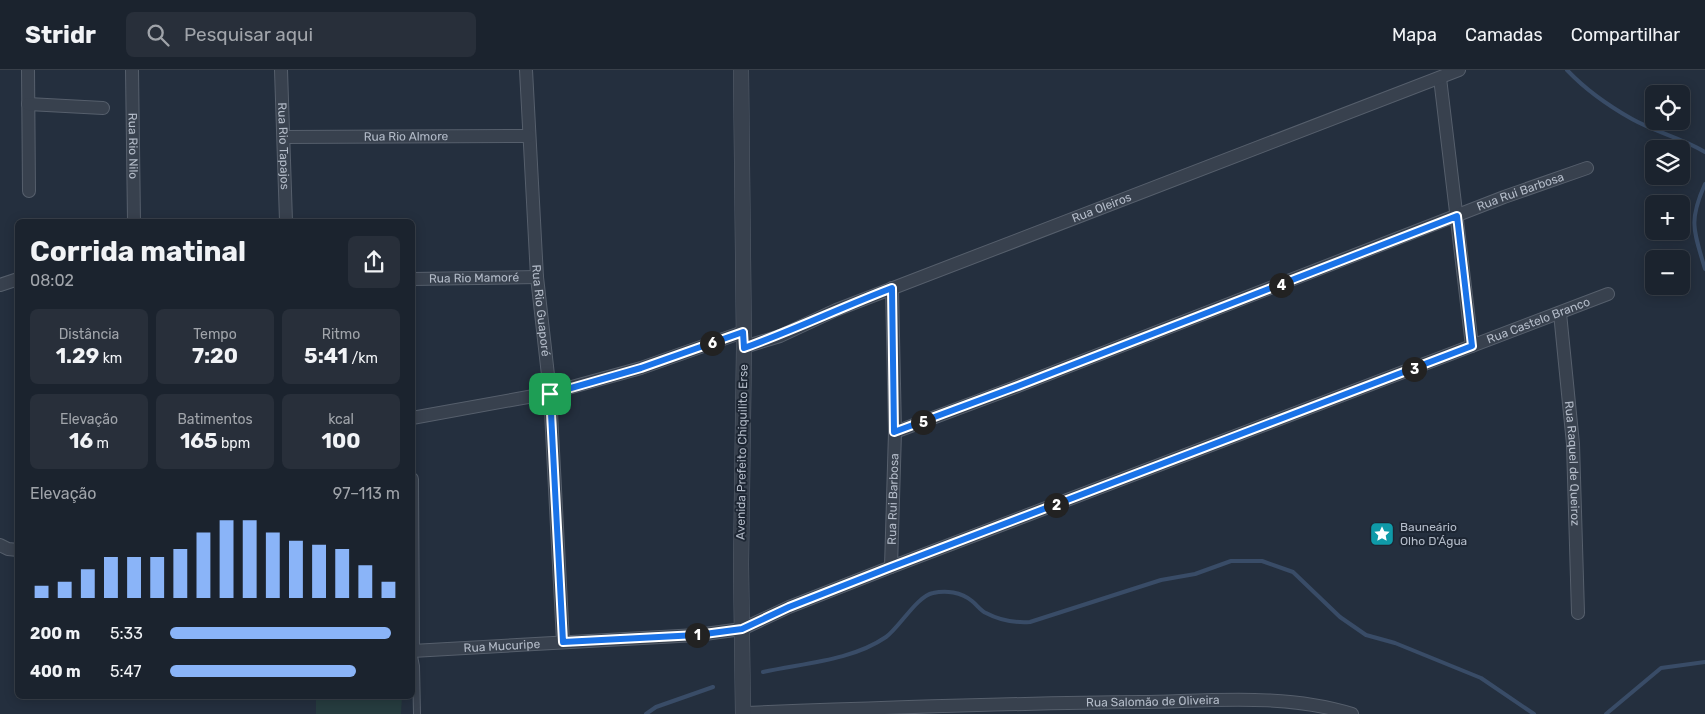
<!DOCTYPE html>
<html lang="pt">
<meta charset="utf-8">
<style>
:root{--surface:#1b232e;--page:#282f3a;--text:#f1f3f6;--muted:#a0a4aa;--line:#39404a;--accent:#8ab4f8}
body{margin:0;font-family:Rubik,sans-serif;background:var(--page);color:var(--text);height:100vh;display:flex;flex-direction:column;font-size:19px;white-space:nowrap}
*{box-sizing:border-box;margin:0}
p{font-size:16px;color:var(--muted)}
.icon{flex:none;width:28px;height:28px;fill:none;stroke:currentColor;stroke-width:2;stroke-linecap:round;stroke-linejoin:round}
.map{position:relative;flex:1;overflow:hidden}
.side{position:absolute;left:15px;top:149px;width:400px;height:480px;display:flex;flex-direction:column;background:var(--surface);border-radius:8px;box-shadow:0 2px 12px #0003,0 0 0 1px var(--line)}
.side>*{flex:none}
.fabs{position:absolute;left:1645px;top:15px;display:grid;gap:10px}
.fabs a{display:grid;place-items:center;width:45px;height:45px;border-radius:8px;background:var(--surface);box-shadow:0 2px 12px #0003,0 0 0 1px var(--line);font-size:25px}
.pin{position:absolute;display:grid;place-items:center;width:42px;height:42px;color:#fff;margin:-21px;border-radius:10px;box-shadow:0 2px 8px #0006}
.km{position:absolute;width:25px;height:25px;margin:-12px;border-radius:50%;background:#222;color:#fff;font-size:14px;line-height:25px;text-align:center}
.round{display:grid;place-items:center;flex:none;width:52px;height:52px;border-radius:8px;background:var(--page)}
.overview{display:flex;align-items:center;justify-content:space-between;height:85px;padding:0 15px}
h1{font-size:28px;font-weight:700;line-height:38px}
.stats{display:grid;grid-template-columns:repeat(3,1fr);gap:8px;height:85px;padding:5px 15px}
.stats div{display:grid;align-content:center;border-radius:8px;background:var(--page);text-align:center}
.stats b{font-size:21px;font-weight:700}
.stats small{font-size:14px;font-weight:400}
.stats p{font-size:14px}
.chart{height:140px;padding:10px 15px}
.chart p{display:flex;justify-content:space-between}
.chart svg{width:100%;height:90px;margin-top:5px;stroke:var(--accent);stroke-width:6}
ul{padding:0 15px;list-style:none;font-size:16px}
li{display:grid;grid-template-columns:80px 60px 1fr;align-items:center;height:38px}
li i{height:12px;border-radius:6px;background:var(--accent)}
header{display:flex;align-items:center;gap:30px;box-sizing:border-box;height:70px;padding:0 25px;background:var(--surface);border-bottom:1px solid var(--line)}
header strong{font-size:24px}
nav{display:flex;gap:28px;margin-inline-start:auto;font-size:18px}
.search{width:350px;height:45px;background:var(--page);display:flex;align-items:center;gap:12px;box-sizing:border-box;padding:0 18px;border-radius:8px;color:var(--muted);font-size:19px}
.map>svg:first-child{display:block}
.green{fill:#263c3f}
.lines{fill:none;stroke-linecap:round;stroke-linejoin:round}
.stream{stroke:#394c67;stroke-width:4}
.service-casing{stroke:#565f6c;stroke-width:8}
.minor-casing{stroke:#565f6c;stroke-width:14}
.tertiary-casing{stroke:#565f6c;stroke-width:16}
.service{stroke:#38414e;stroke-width:6}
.minor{stroke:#38414e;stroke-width:12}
.tertiary{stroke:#38414e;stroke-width:15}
.route-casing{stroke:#fff;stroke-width:10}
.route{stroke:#1a73e8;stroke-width:6}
.labels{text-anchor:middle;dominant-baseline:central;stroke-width:4;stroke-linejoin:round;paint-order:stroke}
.street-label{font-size:12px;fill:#b4bcc9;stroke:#1d2633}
.poi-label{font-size:12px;fill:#b4bcc9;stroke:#1d2633;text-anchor:start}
</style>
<header>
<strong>Stridr</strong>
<div class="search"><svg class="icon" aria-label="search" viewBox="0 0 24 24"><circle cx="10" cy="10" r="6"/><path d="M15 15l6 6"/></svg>Pesquisar aqui</div>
<nav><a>Mapa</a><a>Camadas</a><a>Compartilhar</a></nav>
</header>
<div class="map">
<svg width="1705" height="644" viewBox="0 0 1705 644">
<rect width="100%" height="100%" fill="#242f3e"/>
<path class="green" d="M316 626H402L401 644H316Z"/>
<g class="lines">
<g class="stream">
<path d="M1567 0C1585 19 1609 36 1632 49 1655 62 1682 68 1705 82"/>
<path d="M1705 114C1688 152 1694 161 1705 199"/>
<path d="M763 602C803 593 851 591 886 567 899 558 917 526 933 523 946 520 961 522 972 531 977 535 981 541 986 543 1001 551 1014 553 1030 552L1161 510 1195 504 1231 491H1262L1293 502 1340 547 1366 565 1395 573 1481 608 1534 644"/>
<path d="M646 644 656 637 713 617"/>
<path d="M1606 644 1661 598 1705 592"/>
</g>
<defs>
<path id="service" d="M413 581 416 596 417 644"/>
<g id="minor">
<path d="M28 0 29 121"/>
<path id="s1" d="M132 0 134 151"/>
<path id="s2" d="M281 0 286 151"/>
<path id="s3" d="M526 0 537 207 550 323 563 572"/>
<path d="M1440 8 1472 276"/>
<path d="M28 34 103 38"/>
<path id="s4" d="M284 67 529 66"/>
<path id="s5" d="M412 209 537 207"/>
<path d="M0 215 18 209"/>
<path id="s6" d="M1560 243 1573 374 1578 543"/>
<path id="s7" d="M744 277 780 266 836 240 1459 0"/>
<path d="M412 348 550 323 641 298 743 262"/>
<path id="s8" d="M895 362 1018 316 1504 127 1587 98"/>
<path d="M412 409 413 581"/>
<path d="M0 475 8 479 18 480"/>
<path id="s9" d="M891 497 895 362 892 218"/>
<path id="s10" d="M412 581 697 565 742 559 789 537 891 497 1608 224"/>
<path id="s11" d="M743 643C875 638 1008 633 1141 632 1210 631 1285 623 1352 644"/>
</g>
<path id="tertiary" d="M741 0 744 277 741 494 743 644"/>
</defs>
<use href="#service" class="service-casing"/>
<use href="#minor" class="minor-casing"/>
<use href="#tertiary" class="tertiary-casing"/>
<use href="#service" class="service"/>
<use href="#minor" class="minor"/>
<use href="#tertiary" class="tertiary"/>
</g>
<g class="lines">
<defs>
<path id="route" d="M1457 146 1472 276 891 497 789 537 742 559 697 565 563 572 550 324 641 298 743 262 744 278C794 260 842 237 892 218L894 362 1018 316Z"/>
</defs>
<use href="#route" class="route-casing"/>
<use href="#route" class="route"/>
</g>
<defs>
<symbol id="sight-square" viewBox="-11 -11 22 22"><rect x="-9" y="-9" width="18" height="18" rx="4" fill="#0f9aa8" stroke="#1d2633"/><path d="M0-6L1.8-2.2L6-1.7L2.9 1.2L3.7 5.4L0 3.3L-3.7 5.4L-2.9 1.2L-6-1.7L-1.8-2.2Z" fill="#fff"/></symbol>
</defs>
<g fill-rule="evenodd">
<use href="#sight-square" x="1368" y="450" width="28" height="28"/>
</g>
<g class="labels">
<g class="street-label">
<text stroke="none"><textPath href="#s4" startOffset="122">Rua Rio Almore</textPath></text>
<text stroke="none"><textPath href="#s1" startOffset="76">Rua Rio Nilo</textPath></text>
<text stroke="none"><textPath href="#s2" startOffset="76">Rua Rio Tapajos</textPath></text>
<text stroke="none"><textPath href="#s8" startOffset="670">Rua Rui Barbosa</textPath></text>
<text stroke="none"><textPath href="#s7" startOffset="384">Rua Oleiros</textPath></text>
<text stroke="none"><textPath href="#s5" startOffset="62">Rua Rio Mamoré</textPath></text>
<text stroke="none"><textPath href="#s3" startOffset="241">Rua Rio Guaporé</textPath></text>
<text stroke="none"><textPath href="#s10" startOffset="1185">Rua Castelo Branco</textPath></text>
<text transform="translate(742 382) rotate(-89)">Avenida Prefeito Chiquilito Erse</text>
<text stroke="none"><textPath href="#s6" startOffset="151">Rua Raquel de Queiroz</textPath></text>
<text stroke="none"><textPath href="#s9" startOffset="68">Rua Rui Barbosa</textPath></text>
<text stroke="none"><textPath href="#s10" startOffset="90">Rua Mucuripe</textPath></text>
<text stroke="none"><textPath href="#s11" startOffset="410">Rua Salomão de Oliveira</textPath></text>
</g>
<g class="poi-label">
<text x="1400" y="457">Bauneário<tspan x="1400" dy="14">Olho D'Água</tspan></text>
</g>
</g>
</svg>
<div class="fabs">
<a><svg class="icon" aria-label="locate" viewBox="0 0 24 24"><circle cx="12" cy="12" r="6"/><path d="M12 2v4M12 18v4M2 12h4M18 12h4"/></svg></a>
<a><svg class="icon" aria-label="layers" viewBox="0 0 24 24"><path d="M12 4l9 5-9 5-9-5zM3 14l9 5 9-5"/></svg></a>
<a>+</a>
<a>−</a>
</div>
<div class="pin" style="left:550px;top:324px;background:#1e9e55"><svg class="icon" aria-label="arrive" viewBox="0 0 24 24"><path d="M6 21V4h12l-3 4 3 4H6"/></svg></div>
<b class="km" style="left:697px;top:565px">1</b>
<b class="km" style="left:1056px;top:435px">2</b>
<b class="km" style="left:1414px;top:299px">3</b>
<b class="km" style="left:1281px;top:215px">4</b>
<b class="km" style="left:923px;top:352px">5</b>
<b class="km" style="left:712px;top:273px">6</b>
<section class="side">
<div class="overview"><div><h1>Corrida matinal</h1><p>08:02</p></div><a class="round"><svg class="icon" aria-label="share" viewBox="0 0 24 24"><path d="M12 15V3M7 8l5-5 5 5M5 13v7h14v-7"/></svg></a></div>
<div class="stats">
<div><p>Distância</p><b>1.29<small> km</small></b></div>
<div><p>Tempo</p><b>7:20</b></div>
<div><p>Ritmo</p><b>5:41<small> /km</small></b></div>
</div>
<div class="stats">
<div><p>Elevação</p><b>16<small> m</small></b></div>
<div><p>Batimentos</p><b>165<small> bpm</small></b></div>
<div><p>kcal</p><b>100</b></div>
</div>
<div class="chart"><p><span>Elevação</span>97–113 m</p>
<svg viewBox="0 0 160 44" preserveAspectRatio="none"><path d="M5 44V38M15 44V36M25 44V30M35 44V24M45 44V24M55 44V24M65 44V20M75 44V12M85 44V6M95 44V6M105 44V12M115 44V16M125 44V18M135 44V20M145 44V28M155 44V36"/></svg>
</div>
<ul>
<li><b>200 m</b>5:33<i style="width:96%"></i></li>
<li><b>400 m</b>5:47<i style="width:81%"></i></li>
</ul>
</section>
</div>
